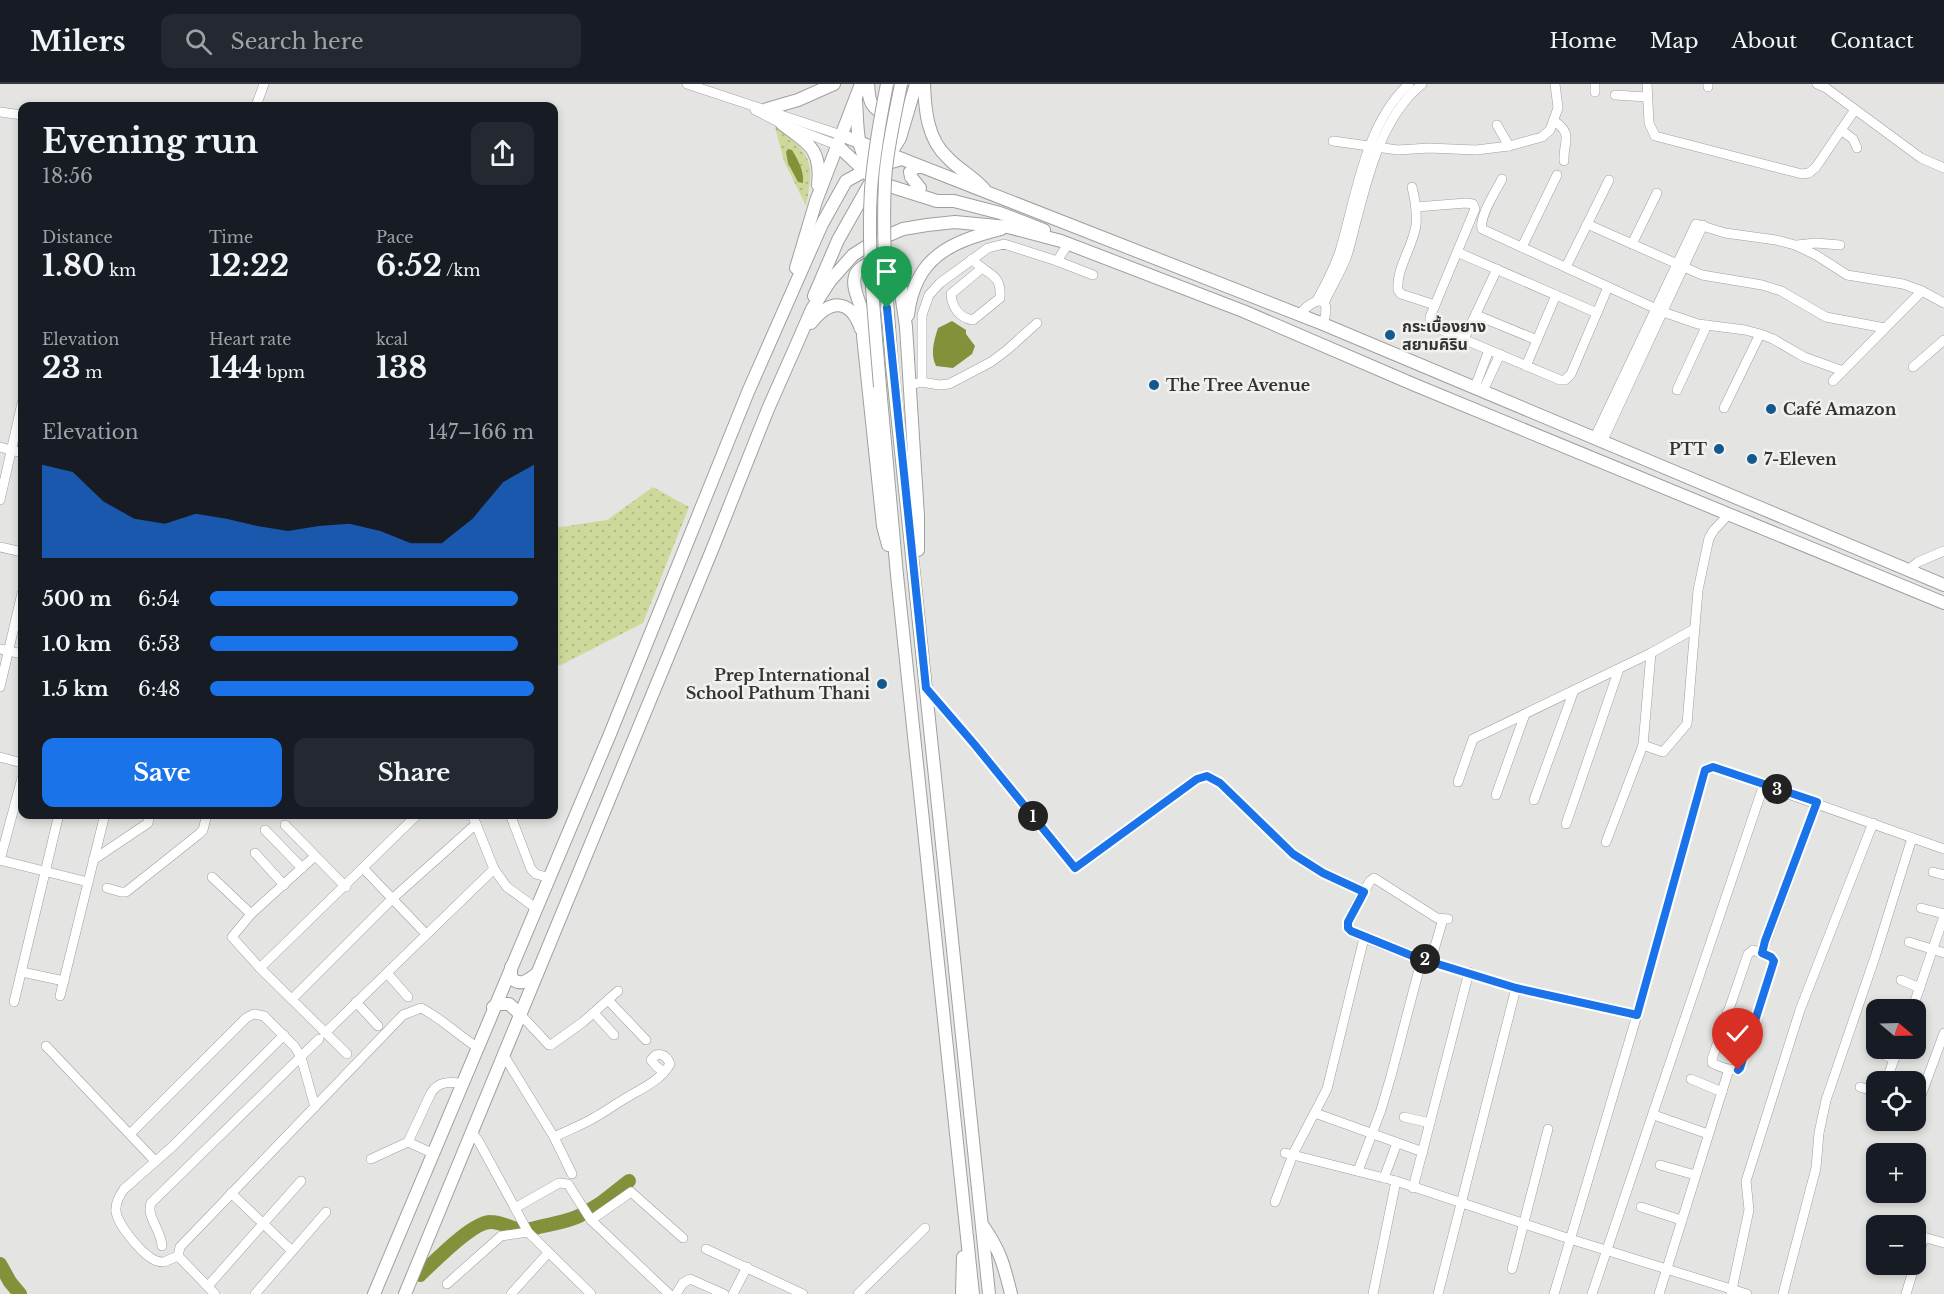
<!DOCTYPE html>
<meta charset="utf-8">
<style>
:root{--surface:#171b24;--page:#242831;--text:#f1f3f6;--muted:#9ea1a6;--line:#363941;--accent:#1a73e8}
body{margin:0;font-family:"Libre Baskerville","Noto Sans Thai",serif;background:var(--page);color:var(--text);height:100vh;display:flex;flex-direction:column;font-size:22px;white-space:nowrap}
*{box-sizing:border-box;margin:0}
p{font-size:20px;color:var(--muted)}
.icon{flex:none;width:33px;height:33px;fill:none;stroke:currentColor;stroke-width:2;stroke-linecap:round;stroke-linejoin:round}
.map{position:relative;flex:1;overflow:hidden}
.panel{position:absolute;left:18px;top:18px;width:540px;height:717px;display:flex;flex-direction:column;background:var(--surface);border-radius:12px;box-shadow:0 3px 9px #0003}
.panel>*{flex:none}
.needle{width:39px;rotate:109deg}
.tools{position:absolute;left:1866px;top:915px;display:grid;gap:12px}
.tools a{display:grid;place-items:center;width:60px;height:60px;border-radius:12px;background:var(--surface);box-shadow:0 3px 9px #0003;font-size:30px}
.pin{position:absolute;display:grid;place-items:center;width:51px;height:51px;color:#fff;margin:-62px -26px;border-radius:50% 50% 50% 0;rotate:-45deg;box-shadow:0 0 6px #0007}
.pin .icon{rotate:45deg}
.km{position:absolute;width:30px;height:30px;margin:-15px;border-radius:50%;background:#222;color:#fff;font-size:16px;line-height:30px;text-align:center}
.round{display:grid;place-items:center;flex:none;width:63px;height:63px;border-radius:12px;background:var(--page)}
.headline{display:flex;align-items:center;justify-content:space-between;height:102px;padding:0 24px}
h1{font-size:33px;font-weight:700;line-height:45px}
.metrics{display:grid;grid-template-columns:repeat(3,1fr);gap:9px;height:102px;padding:6px 24px}
.metrics div{display:grid;align-content:center}
.metrics b{font-size:30px;font-weight:700}
.metrics small{font-size:16px;font-weight:400}
.metrics p{font-size:16px}
.chart{height:168px;padding:12px 24px}
.chart p{display:flex;justify-content:space-between}
.chart svg{width:100%;height:108px;margin-top:6px;fill:var(--accent);opacity:.7}
.cta{display:flex;gap:12px;margin-top:auto;padding:12px 24px}
.cta a{flex:1;height:69px;border-radius:12px;background:var(--accent);color:#fff;font-size:24px;font-weight:700;line-height:69px;text-align:center}
.cta a+a{background:var(--page);color:var(--text)}
ul{padding:0 24px;list-style:none;font-size:20px}
li{display:grid;grid-template-columns:96px 72px 1fr;align-items:center;height:45px}
li i{height:15px;border-radius:8px;background:var(--accent)}
header{display:flex;align-items:center;gap:36px;box-sizing:border-box;height:84px;padding:0 30px;background:var(--surface);border-bottom:2px solid var(--line)}
header strong{font-size:28px}
nav{display:flex;gap:33px;margin-inline-start:auto;font-size:21px}
.search{width:420px;height:54px;background:var(--page);display:flex;align-items:center;gap:15px;box-sizing:border-box;padding:0 21px;border-radius:12px;color:var(--muted);font-size:22px}
.map>svg:first-child{display:block}
.grass{fill:url(#grass-dots)}
.water{fill:#84913b}
.lines{fill:none;stroke-linecap:round;stroke-linejoin:round}
.river{stroke:#84913b;stroke-width:14}
.minor-casing{stroke:#9fa09d;stroke-width:10}
.major-casing{stroke:#9fa09d;stroke-width:14}
.minor{stroke:#fff;stroke-width:9}
.major{stroke:#fff;stroke-width:12}
.major-bridge-casing{stroke:#9fa09d;stroke-width:14;stroke-linecap:butt}
.major-bridge{stroke:#fff;stroke-width:12}
.route-casing{stroke:#fff;stroke-width:12}
.route{stroke:#1a73e8;stroke-width:8}
.poi-dot{fill:#14598e;stroke:#f1f2ef;stroke-width:2}
.labels{text-anchor:middle;dominant-baseline:central;stroke-width:5;stroke-linejoin:round;paint-order:stroke}
.poi-label{font-size:16px;font-weight:bold;fill:#333432;stroke:#f1f2ef;text-anchor:start}
</style>
<header>
<strong>Milers</strong>
<div class="search"><svg class="icon" aria-label="search" viewBox="0 0 24 24"><circle cx="10" cy="10" r="6"/><path d="M15 15l6 6"/></svg>Search here</div>
<nav><a>Home</a><a>Map</a><a>About</a><a>Contact</a></nav>
</header>
<div class="map">
<svg width="1944" height="1210" viewBox="0 0 1944 1210">
<defs>
<pattern id="grass-dots" width="8" height="8" patternUnits="userSpaceOnUse" patternTransform="scale(1.5)"><rect width="8" height="8" fill="#cdd99b"/><path d="M2 2h.1M6 6h.1" fill="none" stroke="#b0bb86" stroke-width="1.8" stroke-linecap="round"/></pattern>
</defs>
<rect width="100%" height="100%" fill="#e4e5e2"/>
<g class="grass">
<path d="M775 43C812 70 815 77 806 122L784 77Z"/>
<path d="M653 403 689 423 643 539 563 580 554 583V444L607 436Z"/>
</g>
<g class="water">
<path d="M788 65 792 66C798 76 804 86 803 99L798 98 788 79 786 68Z"/>
<path d="M952 237 966 246V250L975 262 972 270 953 284 936 282C930 269 934 257 938 244Z"/>
</g>
<g class="lines">
<g class="river">
<path d="M588 1127 601 1119 629 1097"/>
<path d="M531 1145C547 1140 566 1139 581 1131"/>
<path d="M0 1180 10 1198 20 1210"/>
<path d="M420 1191C434 1178 473 1137 491 1138 502 1138 512 1145 523 1146"/>
</g>
<defs>
<g id="minor">
<path d="M687 0 841 51"/>
<path d="M1647 0 1649 39 1655 52 1802 90 1809 89 1816 83 1854 27"/>
<path d="M1817 0 1826 4 1921 74 1944 84"/>
<path d="M1708 3V0"/>
<path d="M1595 8V0"/>
<path d="M1615 11 1647 13"/>
<path d="M256 22 264 0"/>
<path d="M755 26 782 40 837 61"/>
<path d="M0 28 22 31"/>
<path d="M1554 37C1574 50 1563 58 1564 77"/>
<path d="M1497 41 1509 62"/>
<path d="M1841 46 1853 55 1857 64"/>
<path d="M1333 57 1398 66 1429 64 1476 66 1509 62 1542 53 1550 46 1558 24 1555 0"/>
<path d="M1502 95C1496 107 1479 132 1482 145L1663 228 1698 240 1745 246 1760 250 1773 255 1804 273 1843 287"/>
<path d="M1412 103C1415 115 1417 128 1416 141 1413 163 1396 184 1398 206L1401 210 1435 221"/>
<path d="M1416 123 1466 119 1473 120 1475 125 1430 233V241L1560 296H1565L1571 290 1608 203"/>
<path d="M1587 140 1702 191 1762 201 1781 207 1826 233 1885 244"/>
<path d="M1632 160 1657 109"/>
<path d="M1797 161 1816 159 1840 161"/>
<path d="M1522 163 1557 91"/>
<path d="M1457 168 1597 229"/>
<path d="M972 175C986 191 1002 188 1000 214L973 236C959 234 952 223 951 210L981 185"/>
<path d="M1057 177 1093 191"/>
<path d="M1566 183 1609 96"/>
<path d="M1317 216C1325 202 1333 186 1339 170 1356 115 1364 41 1409 0"/>
<path d="M1324 219C1331 204 1340 189 1346 174 1351 161 1353 147 1357 134 1369 87 1383 32 1422 0"/>
<path d="M1299 231C1315 212 1333 210 1323 240"/>
<path d="M1476 231 1537 256"/>
<path d="M1464 255 1497 185"/>
<path d="M1526 282 1556 211"/>
<path d="M1913 283 1944 256"/>
<path d="M1833 297 1922 207"/>
<path d="M922 298V231L929 211 940 199 988 164 1004 160 1057 177 1068 160"/>
<path d="M910 301 922 298 939 301 949 300 991 278 1007 266 1037 239"/>
<path d="M1475 303 1489 266"/>
<path d="M1677 306 1707 241"/>
<path d="M1483 307 1500 270"/>
<path d="M1724 324 1760 250"/>
<path d="M1595 353 1696 140 1725 149 1776 156 1795 161 1816 171 1847 191 1903 200 1922 207 1944 219"/>
<path d="M1603 356 1703 141"/>
<path d="M0 363 22 369"/>
<path d="M0 416 22 319"/>
<path d="M0 463 22 468"/>
<path d="M1908 486 1918 478 1944 467"/>
<path d="M0 565 22 570"/>
<path d="M0 603 22 509"/>
<path d="M926 604 976 661 1075 784 1197 695 1207 692 1220 699 1293 770 1323 789 1364 808"/>
<path d="M1643 661 1663 668 1687 640 1698 506 1709 454 1714 446 1729 430"/>
<path d="M0 673 22 679"/>
<path d="M1458 698 1473 655 1651 569 1694 545"/>
<path d="M1496 711 1525 630"/>
<path d="M1534 716 1574 606"/>
<path d="M472 730 494 785 507 803 537 825"/>
<path d="M510 730 531 785 536 790 550 794"/>
<path d="M1566 740 1619 585"/>
<path d="M285 741 346 803"/>
<path d="M265 746 302 784"/>
<path d="M1606 758 1643 661 1651 569"/>
<path d="M255 769 284 801"/>
<path d="M315 772 251 830 232 853 260 884 347 970"/>
<path d="M0 776 88 798"/>
<path d="M0 776 22 694"/>
<path d="M93 776 148 739 150 730"/>
<path d="M363 784 426 850"/>
<path d="M1933 788 1944 791"/>
<path d="M212 793 251 830"/>
<path d="M107 804 121 808H126L199 750 203 746 207 730"/>
<path d="M1921 824 1944 830"/>
<path d="M1448 835 1437 834 1374 794 1370 797C1363 810 1348 829 1348 844L1364 854 1415 873 1516 904 1637 931"/>
<path d="M1909 858 1944 869"/>
<path d="M1753 866 1771 873 1774 877 1740 984C1732 988 1720 983 1712 979V975L1748 870Z"/>
<path d="M1762 869 1817 718"/>
<path d="M1431 876 1443 835"/>
<path d="M260 884 418 730"/>
<path d="M22 888 64 897"/>
<path d="M387 889 408 913"/>
<path d="M1901 896 1920 904"/>
<path d="M60 912 105 730"/>
<path d="M292 915 392 815 476 740"/>
<path d="M608 916 646 956"/>
<path d="M14 918 59 730"/>
<path d="M356 918 378 942"/>
<path d="M1912 926 1944 832"/>
<path d="M1727 928 1755 936"/>
<path d="M594 929 614 951"/>
<path d="M520 930 549 961H551L583 938 618 907"/>
<path d="M325 949 494 785"/>
<path d="M46 962 155 1077"/>
<path d="M1877 968 1894 975"/>
<path d="M503 970 554 1053C568 1046 585 1040 597 1032 606 1027 613 1022 621 1017 638 1006 660 998 670 980 667 971 657 966 651 976L657 983 664 988"/>
<path d="M1691 995 1722 1008"/>
<path d="M1886 998 1898 964"/>
<path d="M1860 1003 1876 1008"/>
<path d="M1916 1025 1944 949"/>
<path d="M1315 1029 1423 1068"/>
<path d="M1654 1031 1708 1050"/>
<path d="M1404 1033 1430 1039"/>
<path d="M471 1047 479 1058 528 1148 591 1210"/>
<path d="M130 1050 246 934 254 930 264 932 295 963 301 973 315 1023"/>
<path d="M554 1053 572 1090"/>
<path d="M432 1069 408 1058 431 1009C439 997 449 998 462 999"/>
<path d="M1285 1069 1396 1097 1570 1155 1747 1210"/>
<path d="M371 1075 408 1058"/>
<path d="M1660 1081 1695 1091"/>
<path d="M1358 1087 1381 1026 1391 992 1422 874"/>
<path d="M1384 1094 1397 1059"/>
<path d="M1413 1104 1469 888"/>
<path d="M231 1109 292 1167"/>
<path d="M1275 1118 1294 1068 1327 1005 1364 854"/>
<path d="M1641 1123 1681 1136"/>
<path d="M515 1124 559 1099 568 1100 591 1136 669 1210"/>
<path d="M591 1136 631 1108 683 1154"/>
<path d="M1916 1151 1944 1159"/>
<path d="M162 1162C161 1145 146 1133 151 1119L319 955"/>
<path d="M706 1165 803 1210"/>
<path d="M178 1172 164 1178C159 1178 155 1177 151 1174 140 1167 118 1141 116 1128 115 1120 119 1112 124 1105L172 1063 284 951"/>
<path d="M1916 1180 1924 1153"/>
<path d="M1512 1185 1548 1045"/>
<path d="M447 1200 501 1152 528 1148"/>
<path d="M208 1202 301 1097"/>
<path d="M215 1210 178 1172 180 1163 403 931 421 924C441 934 458 951 477 963"/>
<path d="M255 1210 326 1128"/>
<path d="M511 1210 548 1169"/>
<path d="M676 1210 683 1199 690 1195 724 1210"/>
<path d="M733 1210 747 1183"/>
<path d="M858 1210 925 1144"/>
<path d="M1373 1210 1396 1097"/>
<path d="M1438 1210 1516 904"/>
<path d="M1554 1210 1637 931 1705 686 1712 683 1944 765"/>
<path d="M1592 1210 1764 700"/>
<path d="M1659 1210 1729 985"/>
<path d="M1731 1210 1749 1126 1746 1097 1800 926 1873 739"/>
<path d="M1783 1210 1816 1084 1819 1049 1826 1016 1875 873 1912 754"/>
<path d="M1906 1210 1915 1180"/>
</g>
<g id="major">
<path d="M868 0C869 7 868 14 872 20 878 30 894 34 903 26"/>
<path d="M924 0C925 26 927 55 948 74 959 86 973 92 984 105"/>
<path d="M856 17C858 40 855 71 875 88"/>
<path d="M767 25 798 16 834 0"/>
<path d="M782 40C808 59 822 65 818 101"/>
<path d="M841 51 1323 240 1944 501"/>
<path d="M837 61 873 95 880 99 937 117H954L1000 129 1044 146"/>
<path d="M887 75 900 54 916 0"/>
<path d="M920 104 911 93 910 88 916 83H922"/>
<path d="M796 184 816 117 861 0"/>
<path d="M814 212 838 156 873 94"/>
<path d="M908 231C915 173 950 158 1001 145"/>
<path d="M811 239C830 215 850 214 861 245"/>
<path d="M892 281 989 1210"/>
<path d="M880 303 897 491 973 1210"/>
<path d="M888 461 883 442 863 252C863 246 864 239 863 233 862 220 851 205 855 192 857 185 867 180 873 177 901 163 901 197 902 215 903 224 905 234 906 243L918 432V466"/>
<path d="M511 883V893C519 903 527 897 535 891"/>
<path d="M493 923 499 920H509L520 930"/>
<path d="M983 1142C1000 1166 1004 1181 1011 1210"/>
<path d="M374 1210 610 650 748 308 822 140 846 97 870 84 902 75"/>
<path d="M405 1210 712 466 768 325 795 264 812 225 830 197 853 171 875 157 903 145 927 141 955 138 1008 143 1061 157 1243 227 1415 301 1944 519"/>
<path d="M962 1210 963 1173"/>
</g>
</defs>
<use href="#minor" class="minor-casing"/>
<use href="#major" class="major-casing"/>
<use href="#minor" class="minor"/>
<use href="#major" class="major"/>
<defs>
<g id="major-bridge">
<path d="M892 281C887 220 882 157 885 96 887 64 895 32 901 0"/>
<path d="M880 303C875 238 867 171 871 105 874 69 880 35 887 0"/>
</g>
</defs>
<use href="#major-bridge" class="major-bridge-casing"/>
<use href="#major-bridge" class="major-bridge"/>
</g>
<g class="lines">
<defs>
<path id="route" d="M887 224 926 604 975 661 1075 784 1197 695 1207 692 1220 699 1293 770 1323 789 1364 808 1348 838V844L1351 847 1415 873 1516 904 1637 931 1705 686 1713 683 1817 718 1765 857 1762 869 1771 873 1774 877 1740 984 1738 986"/>
</defs>
<use href="#route" class="route-casing"/>
<use href="#route" class="route"/>
</g>
<g class="poi-dot">
<circle cx="1390" cy="251" r="6"/>
<circle cx="1154" cy="301" r="6"/>
<circle cx="1771" cy="325" r="6"/>
<circle cx="1719" cy="365" r="6"/>
<circle cx="1752" cy="375" r="6"/>
<circle cx="882" cy="600" r="6"/>
</g>
<g class="labels">
<g class="poi-label">
<text x="1402" y="242">กระเบื้องยาง<tspan x="1402" dy="18">สยามคิริน</tspan></text>
<text x="1166" y="301">The Tree Avenue</text>
<text x="1783" y="325">Café Amazon</text>
<text x="1707" y="365" text-anchor="end">PTT</text>
<text x="1764" y="375">7-Eleven</text>
<text x="870" y="591" text-anchor="end">Prep International<tspan x="870" dy="18">School Pathum Thani</tspan></text>
</g>
</g>
</svg>
<div class="tools">
<a><svg class="needle" viewBox="-14 -14 28 28"><path d="M0-13l5 13h-10z" fill="#e53935"/><path d="M0 13l5-13h-10z" fill="#9ea1a6"/></svg></a>
<a><svg class="icon" aria-label="locate" viewBox="0 0 24 24"><circle cx="12" cy="12" r="6"/><path d="M12 2v4M12 18v4M2 12h4M18 12h4"/></svg></a>
<a>+</a>
<a>−</a>
</div>
<div class="pin" style="left:887px;top:224px;background:#1e9e55"><svg class="icon" aria-label="arrive" viewBox="0 0 24 24"><path d="M6 21V4h12l-3 4 3 4H6"/></svg></div>
<div class="pin" style="left:1738px;top:986px;background:#d93025"><svg class="icon" aria-label="check" viewBox="0 0 24 24"><path d="M5 12l5 5 9-10"/></svg></div>
<b class="km" style="left:1033px;top:732px">1</b>
<b class="km" style="left:1425px;top:875px">2</b>
<b class="km" style="left:1777px;top:705px">3</b>
<section class="panel">
<div class="headline"><div><h1>Evening run</h1><p>18:56</p></div><a class="round"><svg class="icon" aria-label="share" viewBox="0 0 24 24"><path d="M12 15V3M7 8l5-5 5 5M5 13v7h14v-7"/></svg></a></div>
<div class="metrics">
<div><p>Distance</p><b>1.80<small> km</small></b></div>
<div><p>Time</p><b>12:22</b></div>
<div><p>Pace</p><b>6:52<small> /km</small></b></div>
</div>
<div class="metrics">
<div><p>Elevation</p><b>23<small> m</small></b></div>
<div><p>Heart rate</p><b>144<small> bpm</small></b></div>
<div><p>kcal</p><b>138</b></div>
</div>
<div class="chart"><p><span>Elevation</span>147–166 m</p>
<svg viewBox="0 0 160 44" preserveAspectRatio="none"><path d="M0 44V6L10 9L20 21L30 28L40 30L50 26L60 28L70 31L80 33L90 31L100 30L110 33L120 38L130 38L140 28L150 13L160 6V44z"/></svg>
</div>
<ul>
<li><b>500 m</b>6:54<i style="width:95%"></i></li>
<li><b>1.0 km</b>6:53<i style="width:95%"></i></li>
<li><b>1.5 km</b>6:48<i style="width:100%"></i></li>
</ul>
<div class="cta"><a>Save</a><a>Share</a></div>
</section>
</div>
